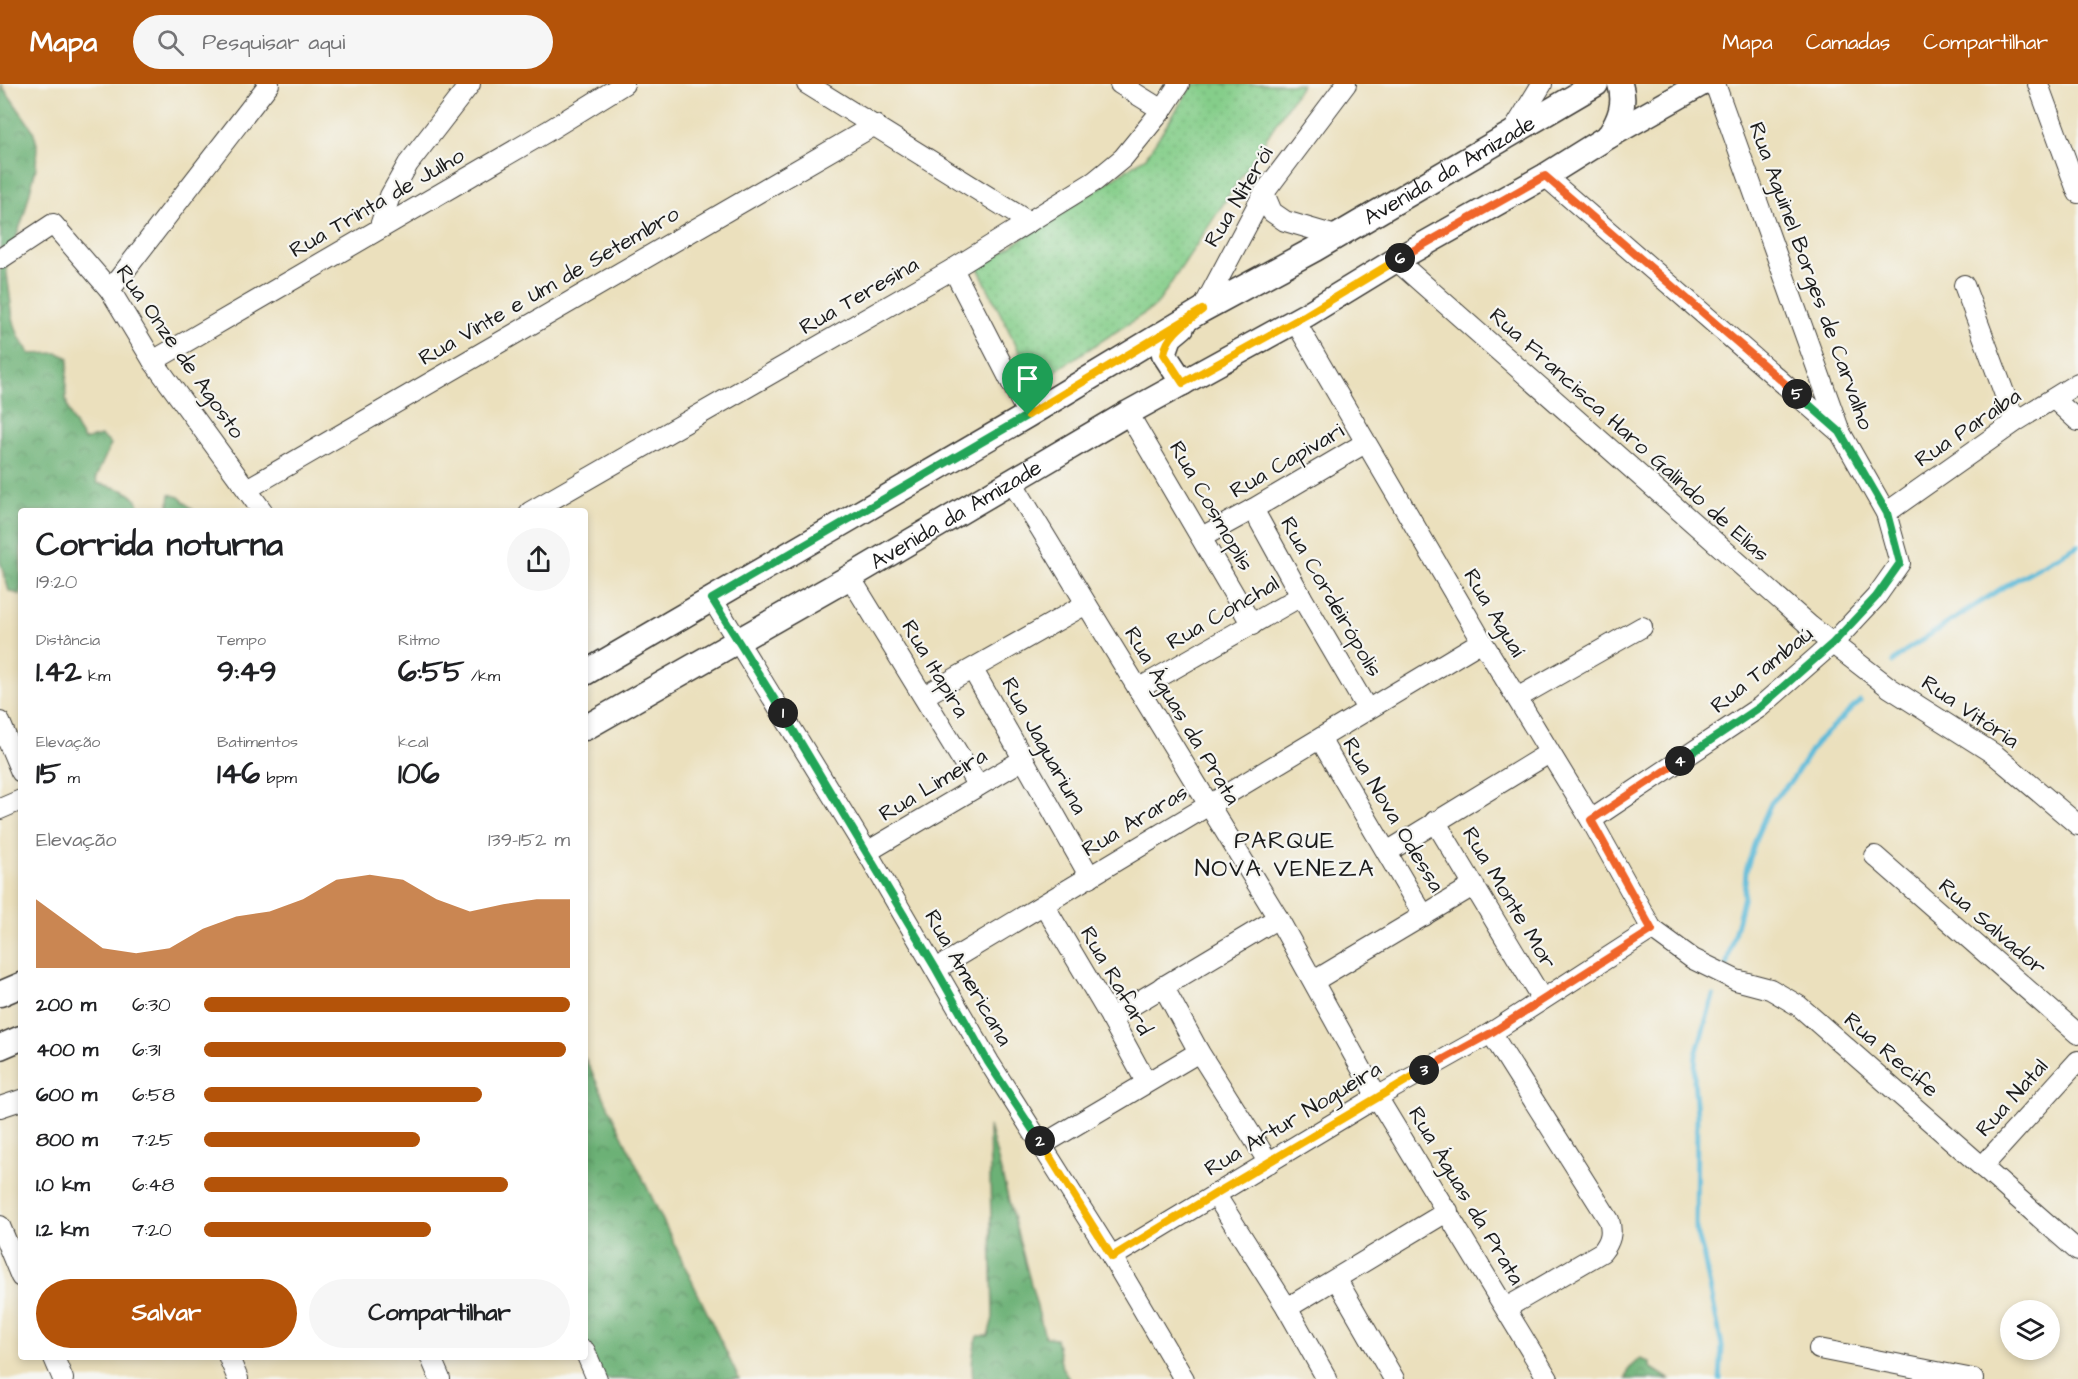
<!DOCTYPE html>
<html lang="pt">
<meta charset="utf-8">
<style>
:root{--surface:#fff;--page:#f6f6f6;--text:#202124;--muted:#757577;--accent:#b45309}
body{margin:0;font-family:"Architects Daughter",sans-serif;background:var(--page);color:var(--text);height:100vh;display:flex;flex-direction:column;font-size:22px;white-space:nowrap}
*{box-sizing:border-box;margin:0}
p{font-size:20px;color:var(--muted)}
.icon{flex:none;width:33px;height:33px;fill:none;stroke:currentColor;stroke-width:2;stroke-linecap:round;stroke-linejoin:round}
.map{position:relative;flex:1;overflow:hidden}
.sheet{position:absolute;left:18px;top:424px;width:570px;height:852px;display:flex;flex-direction:column;background:var(--surface);border-radius:6px;box-shadow:0 3px 9px #0003}
.sheet>*{flex:none}
.fabs{position:absolute;left:2000px;top:1216px;display:grid;gap:12px}
.fabs a{display:grid;place-items:center;width:60px;height:60px;border-radius:50%;background:var(--surface);box-shadow:0 3px 9px #0003;font-size:30px}
.pin{position:absolute;display:grid;place-items:center;width:51px;height:51px;color:#fff;margin:-62px -26px;border-radius:50% 50% 50% 0;rotate:-45deg;box-shadow:0 0 6px #0007}
.pin .icon{rotate:45deg}
.km{position:absolute;width:30px;height:30px;margin:-15px;border-radius:50%;background:#222;color:#fff;font-size:16px;line-height:30px;text-align:center}
.round{display:grid;place-items:center;flex:none;width:63px;height:63px;border-radius:32px;background:var(--page)}
.overview{display:flex;align-items:center;justify-content:space-between;height:102px;padding:0 18px}
h1{font-size:33px;font-weight:700;line-height:45px}
.stats{display:grid;grid-template-columns:repeat(3,1fr);gap:9px;height:102px;padding:6px 18px}
.stats div{display:grid;align-content:center}
.stats b{font-size:30px;font-weight:700}
.stats small{font-size:16px;font-weight:400}
.stats p{font-size:16px}
.chart{height:168px;padding:12px 18px}
.chart p{display:flex;justify-content:space-between}
.chart svg{width:100%;height:108px;margin-top:6px;fill:var(--accent);opacity:.7}
.cta{display:flex;gap:12px;margin-top:auto;padding:12px 18px}
.cta a{flex:1;height:69px;border-radius:36px;background:var(--accent);color:#fff;font-size:24px;font-weight:700;line-height:69px;text-align:center}
.cta a+a{background:var(--page);color:var(--text)}
ul{padding:0 18px;list-style:none;font-size:20px}
li{display:grid;grid-template-columns:96px 72px 1fr;align-items:center;height:45px}
li i{height:15px;border-radius:8px;background:var(--accent)}
header{display:flex;align-items:center;gap:36px;box-sizing:border-box;height:84px;padding:0 30px;background:var(--accent);color:#fff}
header strong{font-size:28px}
nav{display:flex;gap:33px;margin-inline-start:auto;font-size:21px}
.search{width:420px;height:54px;background:var(--page);display:flex;align-items:center;gap:15px;box-sizing:border-box;padding:0 21px;border-radius:33px;color:var(--muted);font-size:22px}
.map>svg:first-child{display:block}
.forest{fill:url(#forest-crowns);stroke:#446649;stroke-width:1.5}
.park{fill:url(#park-dots);stroke:#507553;stroke-width:1.5}
.lines{fill:none;stroke-linecap:round;stroke-linejoin:round}
.stream{stroke:#5ab9d8;stroke-width:5}
.minor-casing{stroke:#3b3934;stroke-width:22}
.major-casing{stroke:#3b3934;stroke-width:27}
.minor{stroke:#fff;stroke-width:20}
.major{stroke:#fff;stroke-width:24}
.split-1-casing{stroke:#fff;stroke-width:12}
.split-2-casing{stroke:#fff;stroke-width:12}
.split-3-casing{stroke:#fff;stroke-width:12}
.split-4-casing{stroke:#fff;stroke-width:12}
.split-5-casing{stroke:#fff;stroke-width:12}
.split-6-casing{stroke:#fff;stroke-width:12}
.split-7-casing{stroke:#fff;stroke-width:12}
.split-1{stroke:#22a559;stroke-width:8}
.split-2{stroke:#22a559;stroke-width:8}
.split-3{stroke:#f5b400;stroke-width:8}
.split-4{stroke:#f0652b;stroke-width:8}
.split-5{stroke:#22a559;stroke-width:8}
.split-6{stroke:#f0652b;stroke-width:8}
.split-7{stroke:#f5b400;stroke-width:8}
.labels{text-anchor:middle;dominant-baseline:central;stroke-width:4.5;stroke-linejoin:round;paint-order:stroke}
.street-label{font-size:22px;fill:#1c1c1c;stroke:#f6f6f2}
.neighbourhood-label{font-size:24px;letter-spacing:1.5px;fill:#1c1c1c;stroke:#f6f6f2}
</style>
<header>
<strong>Mapa</strong>
<div class="search"><svg class="icon" aria-label="search" viewBox="0 0 24 24"><circle cx="10" cy="10" r="6"/><path d="M15 15l6 6"/></svg>Pesquisar aqui</div>
<nav><a>Mapa</a><a>Camadas</a><a>Compartilhar</a></nav>
</header>
<div class="map">
<svg width="2078" height="1295" viewBox="0 0 2078 1295">
<defs>
<pattern id="forest-crowns" width="20" height="18" patternUnits="userSpaceOnUse" patternTransform="scale(1.5)"><rect width="20" height="18" fill="#6cb176"/><path d="M2 6a3 3 0 1 1 6 0M12 15a3 3 0 1 1 6 0" fill="none" stroke="#588f60"/></pattern>
<pattern id="park-dots" width="8" height="8" patternUnits="userSpaceOnUse" patternTransform="scale(1.5)"><rect width="8" height="8" fill="#85ce8a"/><path d="M2 2h.1M6 6h.1" fill="none" stroke="#72b076" stroke-width="1.8" stroke-linecap="round"/></pattern>
</defs>
<rect width="100%" height="100%" fill="#f6f6f2"/>
<filter id="ink" filterUnits="userSpaceOnUse"><feTurbulence type="fractalNoise" baseFrequency=".0167" numOctaves="2"/><feDisplacementMap in="SourceGraphic" scale="12" xChannelSelector="R" yChannelSelector="G"/><feConvolveMatrix kernelMatrix="1 2 1 2 8 2 1 2 1" color-interpolation-filters="sRGB"/></filter>
<filter id="wash" filterUnits="userSpaceOnUse"><feTurbulence type="fractalNoise" baseFrequency=".008" numOctaves="4" result="noise"/><feDisplacementMap in="SourceGraphic" scale="24" xChannelSelector="R" yChannelSelector="G"/><feGaussianBlur stdDeviation="1.35" result="paint"/><feColorMatrix in="noise" values="0 0 0 0 0 0 0 0 0 0 0 0 0 0 0 0 0 1.4 0 .05"/><feComposite in="paint" operator="in"/></filter>
<g filter="url(#wash)">
<rect width="100%" height="100%" fill="#ebe0bd"/>
<g class="forest">
<path d="M1 0 33 46 37 60 36 84 24 131 6 182 13 235 19 253 30 270 58 269 69 274C63 310 63 325 84 356L101 352 111 360 96 393 97 399C114 404 139 406 140 427L21 428V511L9 507 0 477Z"/>
<path d="M170 410 179 413 194 427H168Z"/>
<path d="M585 974 739 1295H601L585 1258Z"/>
<path d="M989 1042 1045 1253 1056 1254 1062 1284 1069 1295H973C971 1279 972 1267 978 1252H988L993 1234Z"/>
<path d="M1640 1275 1650 1278V1283L1669 1295H1626L1629 1285Z"/>
</g>
<path class="park" d="M1193 0H1302L1156 222 1035 300 978 184 1146 73Z"/>
<g class="lines">
<g class="stream">
<path d="M1893 578 1905 567 2005 502 2078 461"/>
<path d="M1726 882 1744 812 1746 787 1757 751 1771 719 1792 696 1816 659 1860 617"/>
<path d="M1713 912 1696 971 1694 997 1697 1030 1696 1145 1703 1169 1722 1262 1720 1295"/>
</g>
</g>
</g>
<g filter="url(#ink)">
<g class="lines">
<defs>
<g id="minor">
<path d="M807 0 1029 138"/>
<path d="M1120 0 1162 26"/>
<path d="M2038 0 2078 109"/>
<path d="M1512 49 1542 0"/>
<path d="M1545 92 1838 347"/>
<path d="M1264 109 1272 128 1285 137 1336 152"/>
<path d="M379 145 390 112 408 80 470 0"/>
<path d="M0 175 53 140 110 206 153 277 263 428"/>
<path d="M1396 176 1810 542 1890 604 1994 670 2078 741"/>
<path d="M953 185 1028 331"/>
<path d="M1964 201 2015 338"/>
<path d="M110 206 269 0"/>
<path d="M1202 226 1264 109 1346 0"/>
<path d="M1295 237 1482 557 1591 736 1652 845 1693 875 1736 896 1770 905 1799 922 2078 1167"/>
<path d="M153 277 548 47 624 0"/>
<path d="M2054 315 2078 337"/>
<path d="M1128 329 1252 541"/>
<path d="M1012 398 1278 834 1377 1013 1548 1295"/>
<path d="M247 405 875 41"/>
<path d="M1253 425 1301 512 1367 625"/>
<path d="M530 428 953 185 1095 97 1123 74 1162 26 1179 0"/>
<path d="M1886 429 2015 338 2078 299"/>
<path d="M1202 453 1253 425 1365 359"/>
<path d="M850 493 978 702"/>
<path d="M712 515 867 768 989 978 1112 1173 1184 1295"/>
<path d="M973 586 1090 793"/>
<path d="M1138 605 1301 512"/>
<path d="M924 612 1086 520"/>
<path d="M1517 614 1642 543"/>
<path d="M0 638 21 688"/>
<path d="M1320 655 1424 832"/>
<path d="M0 725 21 716"/>
<path d="M1591 736 1760 623 1833 559 1876 513 1900 479 1886 429 1840 348 1715 0"/>
<path d="M1435 737 1542 915"/>
<path d="M867 768 1024 675"/>
<path d="M1387 768 1549 669"/>
<path d="M1875 772 2078 950"/>
<path d="M1044 821 1111 934 1146 998"/>
<path d="M936 885 1482 557"/>
<path d="M1314 897 1473 802"/>
<path d="M1163 902 1199 968 1269 1079"/>
<path d="M1111 934 1278 834"/>
<path d="M1491 949 1609 1136C1613 1149 1610 1158 1602 1168L1506 1224"/>
<path d="M0 1023 21 1016"/>
<path d="M1042 1061 1199 968"/>
<path d="M1982 1083 2078 977"/>
<path d="M1215 1110 1287 1224 1327 1295"/>
<path d="M0 1142 21 1193"/>
<path d="M1112 1173 1377 1013 1491 949 1652 845"/>
<path d="M1337 1196 1394 1295"/>
<path d="M1287 1224 1448 1127"/>
<path d="M1819 1265 1973 1295"/>
<path d="M585 1267 597 1295"/>
<path d="M54 1274 63 1295"/>
<path d="M229 1274 238 1295"/>
<path d="M431 1274 440 1295"/>
</g>
<g id="major">
<path d="M1609 52C1620 35 1626 19 1620 0"/>
<path d="M1182 243 1170 253 1164 270 1183 299"/>
<path id="s1" d="M585 589 1028 331 1202 226 1315 165 1596 0"/>
<path id="s2" d="M585 644 850 493 1128 329 1306 231 1396 176 1545 92 1609 52 1701 0"/>
<path d="M0 910 21 901"/>
<path d="M0 963 21 954"/>
</g>
</defs>
<use href="#minor" class="minor-casing"/>
<use href="#major" class="major-casing"/>
<use href="#minor" class="minor"/>
<use href="#major" class="major"/>
</g>
</g>
<g class="lines" filter="url(#ink)">
<defs>
<path id="split-1" d="M783 629 712 515 1028 331"/>
<path id="split-2" d="M783 629 936 885 988 978 1040 1057"/>
<path id="split-3" d="M1040 1057 1112 1173 1215 1110 1424 986"/>
<path id="split-4" d="M1424 986 1491 949 1652 846 1591 736 1680 677"/>
<path id="split-5" d="M1680 677 1760 623 1833 559 1876 513 1900 479 1887 429 1840 348 1797 310"/>
<path id="split-6" d="M1400 174 1545 92 1797 310"/>
<path id="split-7" d="M1028 331 1202 226C1187 238 1167 250 1164 270L1183 299 1306 231 1400 174"/>
</defs>
<use href="#split-1" class="split-1-casing"/>
<use href="#split-2" class="split-2-casing"/>
<use href="#split-3" class="split-3-casing"/>
<use href="#split-4" class="split-4-casing"/>
<use href="#split-5" class="split-5-casing"/>
<use href="#split-6" class="split-6-casing"/>
<use href="#split-7" class="split-7-casing"/>
<use href="#split-1" class="split-1"/>
<use href="#split-2" class="split-2"/>
<use href="#split-3" class="split-3"/>
<use href="#split-4" class="split-4"/>
<use href="#split-5" class="split-5"/>
<use href="#split-6" class="split-6"/>
<use href="#split-7" class="split-7"/>
</g>
<g class="labels">
<g class="street-label">
<text stroke="none"><textPath href="#s1" startOffset="1000">Avenida da Amizade</textPath></text>
<text transform="translate(1239 113) rotate(-59)">Rua Niterói</text>
<text transform="translate(377 119) rotate(-30)">Rua Trinta de Julho</text>
<text transform="translate(1811 192) rotate(70)">Rua Aguinel Borges de Carvalho</text>
<text transform="translate(549 202) rotate(-30)">Rua Vinte e Um de Setembro</text>
<text transform="translate(859 212) rotate(-30)">Rua Teresina</text>
<text transform="translate(180 268) rotate(55)">Rua Onze de Agosto</text>
<text transform="translate(1968 344) rotate(-34)">Rua Paraíba</text>
<text transform="translate(1629 351) rotate(42)">Rua Francisca Haro Galindo de Elias</text>
<text transform="translate(1287 377) rotate(-30)">Rua Capivari</text>
<text transform="translate(1211 422) rotate(60)">Rua Cosmoplis</text>
<text stroke="none"><textPath href="#s2" startOffset="428">Avenida da Amizade</textPath></text>
<text transform="translate(1331 513) rotate(60)">Rua Cordeirópolis</text>
<text transform="translate(1223 529) rotate(-30)">Rua Conchal</text>
<text transform="translate(1494 529) rotate(59)">Rua Aguaí</text>
<text transform="translate(935 585) rotate(59)">Rua Itapira</text>
<text transform="translate(1762 586) rotate(-39)">Rua Tambaú</text>
<text transform="translate(1970 628) rotate(34)">Rua Vitória</text>
<text transform="translate(1182 632) rotate(59)">Rua Águas da Prata</text>
<text transform="translate(1044 662) rotate(61)">Rua Jaguariuna</text>
<text transform="translate(933 701) rotate(-31)">Rua Limeira</text>
<text transform="translate(1393 731) rotate(59)">Rua Nova Odessa</text>
<text transform="translate(1135 737) rotate(-31)">Rua Araras</text>
<text transform="translate(1509 814) rotate(59)">Rua Monte Mor</text>
<text transform="translate(1992 843) rotate(41)">Rua Salvador</text>
<text transform="translate(968 894) rotate(60)">Rua Americana</text>
<text transform="translate(1116 897) rotate(60)">Rua Rafard</text>
<text transform="translate(1891 971) rotate(41)">Rua Recife</text>
<text transform="translate(2012 1014) rotate(-48)">Rua Natal</text>
<text transform="translate(1293 1035) rotate(-31)">Rua Artur Nogueira</text>
<text transform="translate(1466 1112) rotate(59)">Rua Águas da Prata</text>
</g>
<g class="neighbourhood-label">
<text x="1285" y="757">PARQUE<tspan x="1285" dy="28">NOVA VENEZA</tspan></text>
</g>
</g>
</svg>
<div class="fabs">
<a><svg class="icon" aria-label="layers" viewBox="0 0 24 24"><path d="M12 4l9 5-9 5-9-5zM3 14l9 5 9-5"/></svg></a>
</div>
<div class="pin" style="left:1028px;top:331px;background:#1e9e55"><svg class="icon" aria-label="arrive" viewBox="0 0 24 24"><path d="M6 21V4h12l-3 4 3 4H6"/></svg></div>
<b class="km" style="left:783px;top:629px">1</b>
<b class="km" style="left:1040px;top:1057px">2</b>
<b class="km" style="left:1424px;top:986px">3</b>
<b class="km" style="left:1680px;top:677px">4</b>
<b class="km" style="left:1797px;top:310px">5</b>
<b class="km" style="left:1400px;top:174px">6</b>
<section class="sheet">
<div class="overview"><div><h1>Corrida noturna</h1><p>19:20</p></div><a class="round"><svg class="icon" aria-label="share" viewBox="0 0 24 24"><path d="M12 15V3M7 8l5-5 5 5M5 13v7h14v-7"/></svg></a></div>
<div class="stats">
<div><p>Distância</p><b>1.42<small> km</small></b></div>
<div><p>Tempo</p><b>9:49</b></div>
<div><p>Ritmo</p><b>6:55<small> /km</small></b></div>
</div>
<div class="stats">
<div><p>Elevação</p><b>15<small> m</small></b></div>
<div><p>Batimentos</p><b>146<small> bpm</small></b></div>
<div><p>kcal</p><b>106</b></div>
</div>
<div class="chart"><p><span>Elevação</span>139–152 m</p>
<svg viewBox="0 0 160 44" preserveAspectRatio="none"><path d="M0 44V16L10 26L20 36L30 38L40 36L50 28L60 23L70 21L80 16L90 8L100 6L110 8L120 16L130 21L140 18L150 16L160 16V44z"/></svg>
</div>
<ul>
<li><b>200 m</b>6:30<i style="width:100%"></i></li>
<li><b>400 m</b>6:31<i style="width:99%"></i></li>
<li><b>600 m</b>6:58<i style="width:76%"></i></li>
<li><b>800 m</b>7:25<i style="width:59%"></i></li>
<li><b>1.0 km</b>6:48<i style="width:83%"></i></li>
<li><b>1.2 km</b>7:20<i style="width:62%"></i></li>
</ul>
<div class="cta"><a>Salvar</a><a>Compartilhar</a></div>
</section>
</div>
